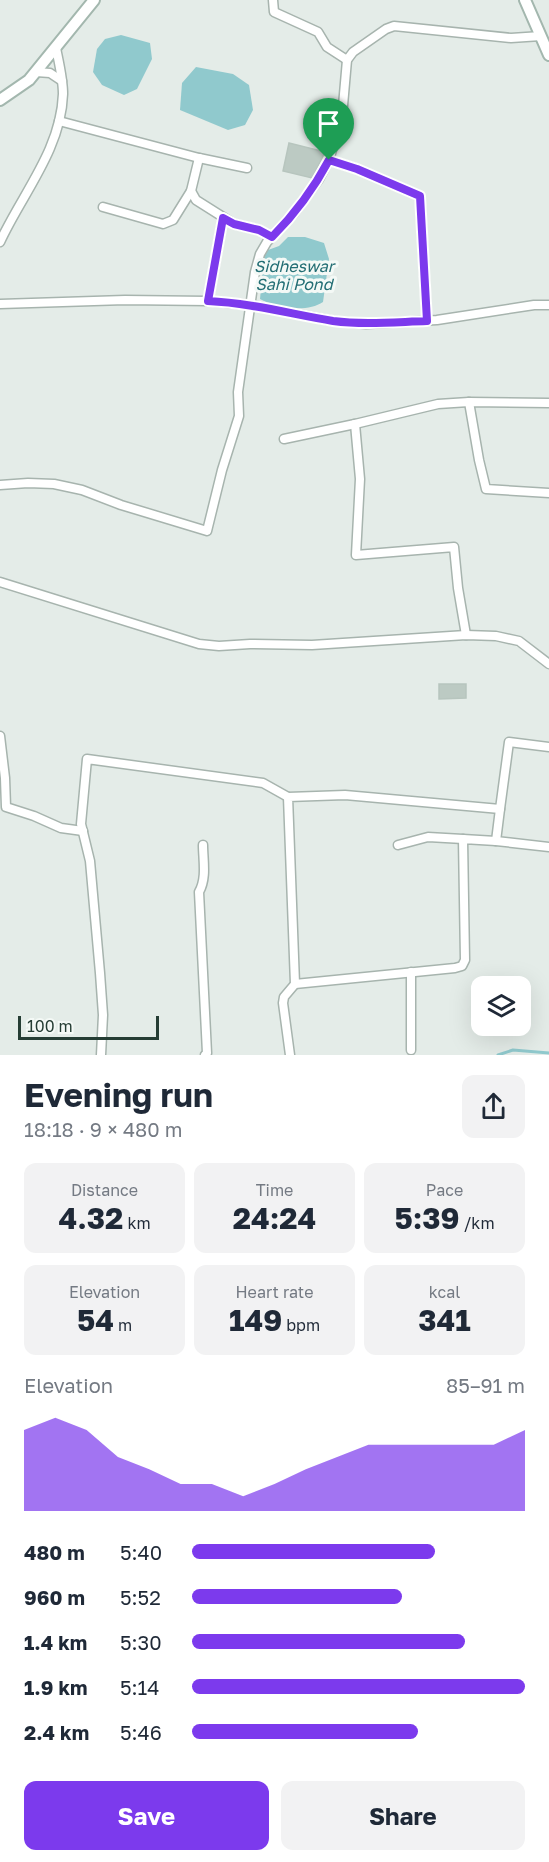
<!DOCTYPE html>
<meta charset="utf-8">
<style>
:root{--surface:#fff;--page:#f2f2f3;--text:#1f2937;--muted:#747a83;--accent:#7c3aed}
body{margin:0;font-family:"Golos Text",sans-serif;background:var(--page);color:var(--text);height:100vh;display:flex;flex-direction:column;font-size:22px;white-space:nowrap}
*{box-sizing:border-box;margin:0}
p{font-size:20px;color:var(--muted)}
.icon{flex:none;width:33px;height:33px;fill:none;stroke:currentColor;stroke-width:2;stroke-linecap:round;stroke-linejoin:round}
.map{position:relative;height:1055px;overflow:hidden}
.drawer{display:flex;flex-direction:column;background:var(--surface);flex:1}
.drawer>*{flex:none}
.buttons{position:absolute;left:471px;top:976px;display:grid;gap:12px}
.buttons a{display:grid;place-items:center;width:60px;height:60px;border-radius:12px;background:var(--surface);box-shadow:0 6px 24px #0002;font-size:30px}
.scale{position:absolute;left:18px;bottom:15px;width:141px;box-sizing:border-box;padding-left:6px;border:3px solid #253d34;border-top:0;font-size:16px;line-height:21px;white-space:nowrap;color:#253d34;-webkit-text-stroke:4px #f4f9f6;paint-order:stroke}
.pin{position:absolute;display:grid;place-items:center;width:51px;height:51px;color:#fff;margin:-62px -26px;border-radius:50% 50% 50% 0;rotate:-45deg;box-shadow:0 0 6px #0007}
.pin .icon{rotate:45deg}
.round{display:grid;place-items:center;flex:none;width:63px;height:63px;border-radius:12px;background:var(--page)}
.overview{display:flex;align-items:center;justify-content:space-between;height:102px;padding:0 24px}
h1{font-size:33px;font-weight:700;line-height:45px}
.stats{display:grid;grid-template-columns:repeat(3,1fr);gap:9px;height:102px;padding:6px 24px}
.stats div{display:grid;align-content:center;border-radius:12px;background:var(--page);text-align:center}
.stats b{font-size:30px;font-weight:700}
.stats small{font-size:16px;font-weight:400}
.stats p{font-size:16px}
.chart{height:168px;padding:12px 24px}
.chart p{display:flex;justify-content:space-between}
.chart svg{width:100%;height:108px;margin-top:6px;fill:var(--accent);opacity:.7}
.button{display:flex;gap:12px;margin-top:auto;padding:12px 24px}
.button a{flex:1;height:69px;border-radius:12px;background:var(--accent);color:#fff;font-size:24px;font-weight:700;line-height:69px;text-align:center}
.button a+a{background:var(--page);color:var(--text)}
ul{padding:0 24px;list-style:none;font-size:20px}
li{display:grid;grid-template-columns:96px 72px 1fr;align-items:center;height:45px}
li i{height:15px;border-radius:8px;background:var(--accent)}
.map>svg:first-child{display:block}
.water{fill:#90c9cd}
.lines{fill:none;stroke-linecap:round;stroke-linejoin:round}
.stream{stroke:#90c9cd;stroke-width:3}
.building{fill:#bccac3;stroke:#b7c5be;stroke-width:1.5}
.street-casing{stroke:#a7b4ae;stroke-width:11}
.secondary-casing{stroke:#a3b7ae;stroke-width:14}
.street{stroke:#fff;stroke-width:8}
.secondary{stroke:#fff;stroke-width:10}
.route-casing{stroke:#fff;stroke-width:12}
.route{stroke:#7c3aed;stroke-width:8}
.labels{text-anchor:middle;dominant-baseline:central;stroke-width:6;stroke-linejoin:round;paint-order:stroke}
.water-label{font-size:16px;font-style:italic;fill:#236e74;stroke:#f4f9f6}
</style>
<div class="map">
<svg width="549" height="1055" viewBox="0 0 549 1055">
<rect width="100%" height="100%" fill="#e4ece8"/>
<g class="water">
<path d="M121 35 150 43 152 59 137 89 124 95 102 85 93 72 97 49 105 39Z"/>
<path d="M196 67 233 74 249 85 253 110 245 125 228 130 180 110 182 83Z"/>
<path d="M288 237H305L324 243 329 259 323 302C307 313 277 308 260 299L264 257 268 250 279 246Z"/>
</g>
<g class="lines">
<path class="stream" d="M498 1055 513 1050 549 1053"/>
</g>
<g class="building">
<path d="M289 143 325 152 312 178 283 171Z"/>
<path d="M439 684H466V698L439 699Z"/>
</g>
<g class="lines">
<defs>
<g id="street">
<path d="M273 0 274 12 318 32 327 47 347 60"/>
<path d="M36 72 50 73 62 81"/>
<path d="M59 121 199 158 247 168"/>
<path d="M199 158 191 191 196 200 234 224 259 230 272 237"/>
<path d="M329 160 357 169 420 196 427 321"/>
<path d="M103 207 163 224 173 220 191 191"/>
<path d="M0 242C22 194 61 150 63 94 63 79 59 63 56 48"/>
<path d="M208 301 223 218"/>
<path d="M0 304 125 300 208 301 251 305 333 321 366 324 437 320 534 305H549"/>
<path d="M469 402 479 460 486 489 549 493"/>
<path d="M355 424 360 479 356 555 454 547 458 588 466 635"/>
<path d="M284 439 355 424 438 404 469 402 549 403"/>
<path d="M0 485 28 483 54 484 82 490 121 505 207 531 222 470 239 416 238 392 255 272 260 254 267 242 294 213 319 179 329 160 342 117 347 60 353 52 386 29 394 26 511 38 541 36"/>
<path d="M0 582 199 644 219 646 250 644 312 645 466 635 496 636 519 641 549 664"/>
<path d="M0 736 5 778 6 807 34 816 61 828 83 831"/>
<path d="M500 809 496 841 549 847"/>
<path d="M203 845C203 860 207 878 199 892L207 1053 205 1055"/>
<path d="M398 845 428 837 463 839"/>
<path d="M411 972V1050"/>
<path d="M295 984 455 968 462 966 465 960 463 839 496 841"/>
<path d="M101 1055 103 1015 100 973 90 861 81 824 87 759 263 783 288 797"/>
<path d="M290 1055 283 1003 284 997 295 984 288 797 345 795 500 809 509 742 549 747"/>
</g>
<g id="secondary">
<path d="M525 0 549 55"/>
<path d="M0 100 29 80 94 0"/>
</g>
</defs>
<use href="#street" class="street-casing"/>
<use href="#secondary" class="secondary-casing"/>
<use href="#street" class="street"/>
<use href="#secondary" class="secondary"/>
</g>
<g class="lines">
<defs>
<path id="route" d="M329 160 357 169 420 196 427 321C395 322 364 325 333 321 291 314 251 303 208 301L223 218 234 224 259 230 272 237C295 214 314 188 329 160Z"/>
</defs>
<use href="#route" class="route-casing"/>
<use href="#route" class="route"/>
</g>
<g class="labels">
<g class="water-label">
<text x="294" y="266">Sidheswar<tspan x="294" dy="18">Sahi Pond</tspan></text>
</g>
</g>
</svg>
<div class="buttons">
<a><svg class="icon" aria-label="layers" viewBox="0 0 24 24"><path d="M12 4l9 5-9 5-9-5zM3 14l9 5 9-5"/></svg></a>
</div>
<div class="scale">100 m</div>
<div class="pin" style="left:329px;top:160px;background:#1e9e55"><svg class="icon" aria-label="arrive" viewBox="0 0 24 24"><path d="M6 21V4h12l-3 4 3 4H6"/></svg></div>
</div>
<section class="drawer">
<div class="overview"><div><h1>Evening run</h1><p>18:18 · 9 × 480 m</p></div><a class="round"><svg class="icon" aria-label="share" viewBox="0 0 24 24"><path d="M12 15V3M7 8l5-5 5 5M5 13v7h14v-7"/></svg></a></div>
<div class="stats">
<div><p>Distance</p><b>4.32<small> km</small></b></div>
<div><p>Time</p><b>24:24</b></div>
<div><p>Pace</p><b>5:39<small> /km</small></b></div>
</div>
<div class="stats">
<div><p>Elevation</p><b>54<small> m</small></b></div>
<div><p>Heart rate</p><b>149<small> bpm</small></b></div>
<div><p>kcal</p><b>341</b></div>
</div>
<div class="chart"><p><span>Elevation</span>85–91 m</p>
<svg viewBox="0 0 160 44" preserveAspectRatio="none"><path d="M0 44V11L10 6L20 11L30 22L40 27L50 33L60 33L70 38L80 33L90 27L100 22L110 17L120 17L130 17L140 17L150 17L160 11V44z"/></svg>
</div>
<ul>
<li><b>480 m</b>5:40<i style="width:73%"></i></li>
<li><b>960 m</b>5:52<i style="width:63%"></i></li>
<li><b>1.4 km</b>5:30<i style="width:82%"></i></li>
<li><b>1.9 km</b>5:14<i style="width:100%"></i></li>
<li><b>2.4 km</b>5:46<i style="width:68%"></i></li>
</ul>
<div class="button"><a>Save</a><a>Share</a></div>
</section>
